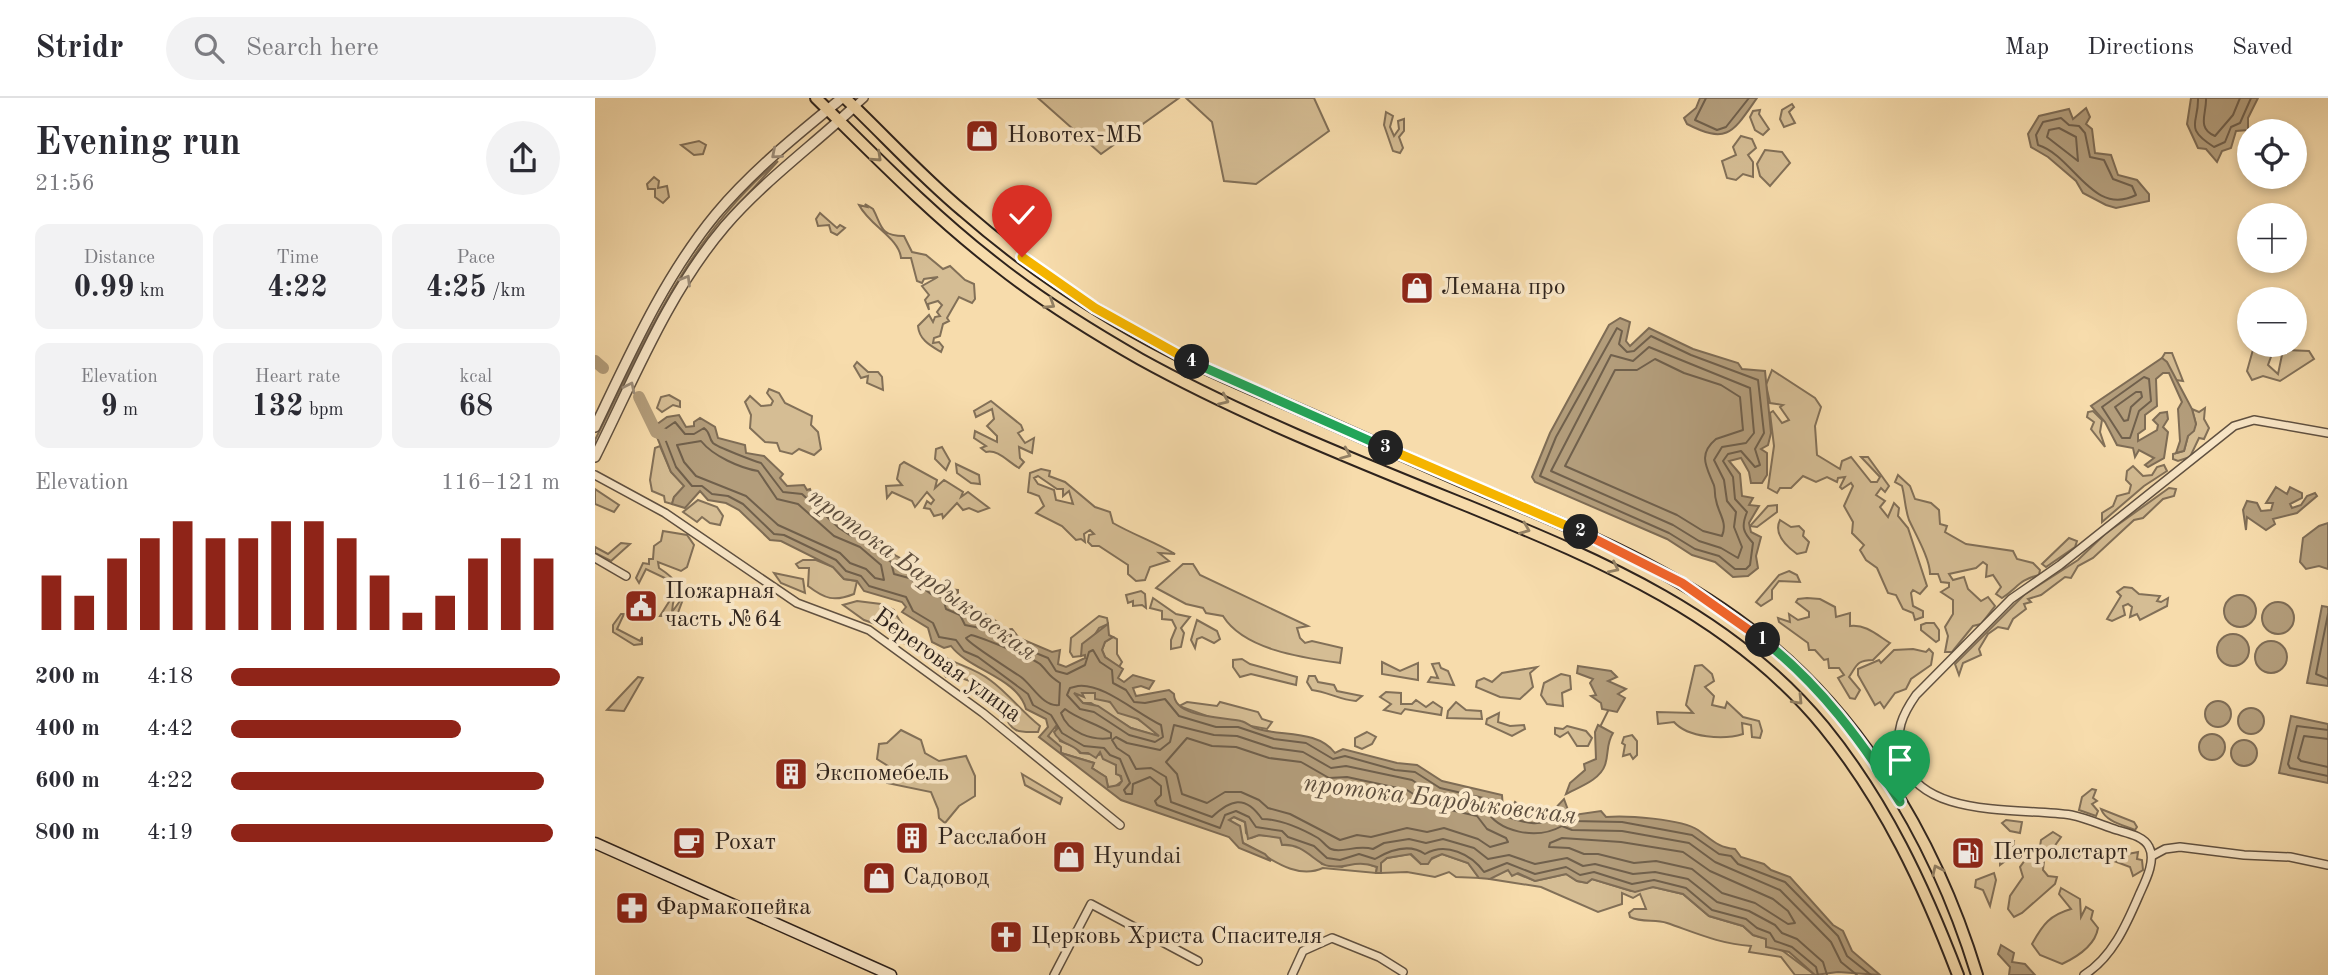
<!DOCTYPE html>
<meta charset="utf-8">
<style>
:root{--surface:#fff;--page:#f2f2f3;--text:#2b2b33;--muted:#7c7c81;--line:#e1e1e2;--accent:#8f2418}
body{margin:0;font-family:"Old Standard TT",serif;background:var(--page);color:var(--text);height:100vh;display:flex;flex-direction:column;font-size:26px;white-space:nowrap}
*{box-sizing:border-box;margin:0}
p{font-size:23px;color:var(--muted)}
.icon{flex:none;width:38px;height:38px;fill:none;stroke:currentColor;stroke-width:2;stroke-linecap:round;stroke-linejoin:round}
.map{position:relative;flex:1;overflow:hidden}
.details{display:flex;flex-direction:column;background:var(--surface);width:595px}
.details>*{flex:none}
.buttons{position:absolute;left:1642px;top:21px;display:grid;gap:14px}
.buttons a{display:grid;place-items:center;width:70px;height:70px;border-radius:50%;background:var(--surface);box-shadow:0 4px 10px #0003;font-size:35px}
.pin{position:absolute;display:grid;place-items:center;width:60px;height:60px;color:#fff;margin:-72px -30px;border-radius:50% 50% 50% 0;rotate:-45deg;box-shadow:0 0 7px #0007}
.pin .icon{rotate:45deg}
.km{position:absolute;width:35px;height:35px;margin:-18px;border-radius:50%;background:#222;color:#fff;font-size:19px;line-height:35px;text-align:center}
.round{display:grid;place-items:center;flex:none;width:74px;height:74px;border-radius:37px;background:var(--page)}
.headline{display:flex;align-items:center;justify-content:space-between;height:119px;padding:0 35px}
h1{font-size:38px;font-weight:600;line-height:52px}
.figures{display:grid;grid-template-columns:repeat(3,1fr);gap:10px;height:119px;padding:7px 35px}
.figures div{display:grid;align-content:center;border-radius:14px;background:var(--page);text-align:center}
.figures b{font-size:30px;font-weight:600}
.figures small{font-size:19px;font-weight:400}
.figures p{font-size:19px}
.chart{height:196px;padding:14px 35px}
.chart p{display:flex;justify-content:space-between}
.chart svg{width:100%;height:126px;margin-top:7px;stroke:var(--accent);stroke-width:6}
ul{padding:0 35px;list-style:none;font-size:23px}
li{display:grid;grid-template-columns:112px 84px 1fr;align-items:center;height:52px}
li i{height:18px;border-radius:9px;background:var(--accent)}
header{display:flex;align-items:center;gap:42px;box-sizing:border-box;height:98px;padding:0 35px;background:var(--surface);border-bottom:2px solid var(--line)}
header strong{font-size:33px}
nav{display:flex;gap:38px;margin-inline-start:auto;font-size:24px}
.search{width:490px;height:63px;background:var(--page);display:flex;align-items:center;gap:18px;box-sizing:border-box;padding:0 24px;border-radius:38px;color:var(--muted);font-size:26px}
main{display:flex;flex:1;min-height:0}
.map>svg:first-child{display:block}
.green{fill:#d5bd94;stroke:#827058;stroke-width:2;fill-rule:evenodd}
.water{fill:#b39d7b;stroke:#7e6c55;stroke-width:2;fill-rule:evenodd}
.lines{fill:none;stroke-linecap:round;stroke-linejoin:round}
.shore{stroke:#70604c;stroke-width:2}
.stream{stroke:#7e6c55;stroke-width:2}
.river{stroke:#b39d7b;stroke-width:12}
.minor-casing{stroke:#605141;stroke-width:10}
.tertiary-casing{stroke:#605141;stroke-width:12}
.secondary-casing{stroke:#2e231d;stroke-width:13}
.primary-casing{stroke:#2e231d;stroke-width:14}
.minor{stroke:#fae8c9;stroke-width:7}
.tertiary{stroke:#fae8c9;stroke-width:9}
.secondary{stroke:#fae8c9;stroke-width:10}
.primary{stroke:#f7dcac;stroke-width:10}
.oneway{stroke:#9e8f7c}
.oneway2{stroke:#928064}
.split-1-casing{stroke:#fff;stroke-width:14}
.split-2-casing{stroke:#fff;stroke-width:14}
.split-3-casing{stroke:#fff;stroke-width:14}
.split-4-casing{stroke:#fff;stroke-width:14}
.split-5-casing{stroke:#fff;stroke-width:14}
.split-1{stroke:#22a559;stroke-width:9}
.split-2{stroke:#f0652b;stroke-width:9}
.split-3{stroke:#f5b400;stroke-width:9}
.split-4{stroke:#22a559;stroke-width:9}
.split-5{stroke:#f5b400;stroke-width:9}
.labels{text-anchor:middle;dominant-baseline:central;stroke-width:7;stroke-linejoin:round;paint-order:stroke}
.poi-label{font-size:24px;fill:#2e231d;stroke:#fae8c9;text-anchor:start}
.street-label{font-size:24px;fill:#2e231d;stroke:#fae8c9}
.water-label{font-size:26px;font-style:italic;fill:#5d4e3e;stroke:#fae8c9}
</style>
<header>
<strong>Stridr</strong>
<div class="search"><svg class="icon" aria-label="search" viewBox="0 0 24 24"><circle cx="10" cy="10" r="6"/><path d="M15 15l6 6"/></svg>Search here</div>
<nav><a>Map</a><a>Directions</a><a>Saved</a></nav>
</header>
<main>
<section class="details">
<div class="headline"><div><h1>Evening run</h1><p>21:56</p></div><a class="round"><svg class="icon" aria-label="share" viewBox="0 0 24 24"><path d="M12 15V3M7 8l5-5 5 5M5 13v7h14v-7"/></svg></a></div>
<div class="figures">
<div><p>Distance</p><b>0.99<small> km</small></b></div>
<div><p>Time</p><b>4:22</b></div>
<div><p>Pace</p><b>4:25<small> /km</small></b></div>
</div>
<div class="figures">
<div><p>Elevation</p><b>9<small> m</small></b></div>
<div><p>Heart rate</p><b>132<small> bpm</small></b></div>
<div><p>kcal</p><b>68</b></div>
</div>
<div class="chart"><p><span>Elevation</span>116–121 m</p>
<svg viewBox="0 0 160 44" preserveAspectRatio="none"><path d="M5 44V25M15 44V32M25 44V19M35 44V12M45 44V6M55 44V12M65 44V12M75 44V6M85 44V6M95 44V12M105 44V25M115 44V38M125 44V32M135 44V19M145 44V12M155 44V19"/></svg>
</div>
<ul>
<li><b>200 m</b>4:18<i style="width:100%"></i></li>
<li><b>400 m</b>4:42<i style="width:70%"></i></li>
<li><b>600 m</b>4:22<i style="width:95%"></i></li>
<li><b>800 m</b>4:19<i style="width:98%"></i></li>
</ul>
</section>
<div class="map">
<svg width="1733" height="877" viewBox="0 0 1733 877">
<rect width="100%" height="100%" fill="#f7dcac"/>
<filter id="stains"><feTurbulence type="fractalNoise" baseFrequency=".00286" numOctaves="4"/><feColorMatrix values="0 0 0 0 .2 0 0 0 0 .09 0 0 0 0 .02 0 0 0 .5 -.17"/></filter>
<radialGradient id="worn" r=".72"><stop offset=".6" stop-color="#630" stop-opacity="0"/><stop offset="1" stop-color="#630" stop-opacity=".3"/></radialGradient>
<g class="green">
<path d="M443 0H584L506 56Z"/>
<path d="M591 0H719L734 33 661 86 629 83 617 24Z"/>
<path d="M1197 6 1199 9 1194 14 1200 25 1189 29 1185 21 1187 12Z"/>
<path d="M1165 12 1164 16 1174 31 1168 37 1160 32 1155 19 1158 13Z"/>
<path d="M791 14 798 18 795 29 799 38 804 31 803 23 809 21V33L804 39 808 50 805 55 798 53 789 27Z"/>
<path d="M1146 38 1157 41 1161 50 1153 57 1158 64V79L1148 76 1141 82 1132 80 1127 63 1141 57 1138 49Z"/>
<path d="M104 43 111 47 108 56 99 57 86 47Z"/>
<path d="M1170 52 1187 54 1195 65 1175 88 1165 78 1162 66Z"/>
<path d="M183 63 121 132 0 351V342C50 242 95 136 183 63Z"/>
<path d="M59 79 64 83 63 90 72 88 74 99 68 105 60 99V91H53L52 86Z"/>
<path d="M270 106 278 111C287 127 284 138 309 138L317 154 331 157 348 171 355 168 370 182 379 186 380 201 377 205 364 199 352 220 354 223 348 226 345 238 339 240 338 245 344 244 348 249 346 254C336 248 324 242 323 228L334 217 338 224 340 219 345 218 342 214 347 207 343 203 333 206 334 212 330 202 334 197 327 188 343 179 329 181 327 185 322 183 316 160H306C304 140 275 128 264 107L272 109Z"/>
<path d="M225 115 242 130 245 127 250 130 242 137 236 134 234 127 223 128 221 121Z"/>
<path d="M1659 248 1674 250 1677 256 1673 267 1683 276 1688 252 1714 253 1719 261 1685 283 1668 278 1657 282 1652 273Z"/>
<path d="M1570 255H1577L1588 283 1581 282 1567 260Z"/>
<path d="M262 264 273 274H283L287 279 288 292 272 285 273 278 266 280 259 268Z"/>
<path d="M1177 272 1220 300 1226 309 1220 328 1222 357 1245 371 1247 363 1256 359 1276 384H1282L1285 379 1266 359H1273L1294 388 1290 394 1286 390 1281 397 1290 403 1285 409 1293 419 1299 405 1304 410 1303 418 1313 430 1332 488 1325 496 1318 492 1316 495 1318 508 1328 513V519L1320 522 1318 515 1308 511 1301 497 1293 495 1282 470 1271 462 1265 452 1269 447 1257 435 1258 424 1249 408 1258 388 1256 385 1247 391 1245 389 1250 379 1243 380 1242 384 1232 379 1221 384 1208 378 1196 390H1185L1182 395 1173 390 1179 348 1175 315 1178 313 1187 325 1194 322 1185 309 1188 307 1175 305 1171 287Z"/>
<path d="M174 291 184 295 190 305 217 318 216 327 223 334 226 351 219 357 204 351 197 356 185 353 182 345 170 344 155 330 156 317 150 304 155 298 166 308 176 307 178 303 172 295Z"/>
<path d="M74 297 85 303V309L78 307 67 314 62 310 66 299Z"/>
<path d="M396 303 426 327 428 332 423 335 430 345 439 340 437 355 424 349 425 360 429 364 424 370C413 364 403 351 391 354L386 350 391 348 379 340 380 333 402 344V338L392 328 399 321 397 311 381 319 379 313Z"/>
<path d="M1610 310 1609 321 1614 330 1609 341 1604 340 1595 359 1583 363 1578 361V356L1589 353 1593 338 1601 326 1597 311 1604 314Z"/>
<path d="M1498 313 1507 322 1505 334 1510 349 1496 331 1499 324 1492 319 1493 314Z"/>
<path d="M65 348 76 374 90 388 79 399 77 406 70 404 69 398 57 393 55 382 60 350Z"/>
<path d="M347 349 355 363 351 372 340 361 341 351Z"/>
<path d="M309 364 342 382 340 390 349 382 368 394 366 399 373 394 394 410 383 414 374 410 368 412 362 405 348 420 347 416 339 418 335 411 329 410 332 403 336 406 339 402 332 394 320 409 317 403 297 394 292 400 291 388 307 387 302 381 305 367Z"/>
<path d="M361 366 384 377 385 386 376 385 362 375Z"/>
<path d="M1569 367 1572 373 1549 388 1507 424V415L1518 408 1522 398 1534 395 1536 387 1531 382 1532 373 1538 368 1548 378 1557 377 1562 369Z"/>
<path d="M446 371 455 373 454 378 470 384 500 409 515 414 518 425C539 437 560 444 580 456L564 455 574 463 555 469 550 482 541 483 533 476V467L504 448H497L493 444 494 437 499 436 495 432 489 436 490 444 486 441 481 442 467 428 441 415 449 408 444 398 433 394 435 375ZM443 378 462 391H468V398L474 393 478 406 461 402 459 392 443 386 439 380Z"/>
<path d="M1303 377 1315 388 1320 401 1336 405 1344 412 1345 426 1352 428 1350 434 1371 446 1418 453 1422 461 1438 465 1445 472 1444 477C1423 482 1423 490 1407 500L1401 496 1406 489 1398 477 1391 479 1392 467 1388 464 1381 470 1354 476 1358 482 1369 479 1373 491 1386 503 1393 499 1400 508 1386 526 1378 528 1357 554H1350L1353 538 1350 529 1358 516V502L1346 494 1354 489V485L1346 484 1343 476H1335C1335 461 1321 437 1314 422 1310 411 1310 399 1307 388L1300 384Z"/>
<path d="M1574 390 1581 391 1579 398 1568 401 1548 420 1539 422 1498 460 1483 468 1476 480 1470 479 1446 497 1433 501 1436 504 1429 506 1431 511 1418 521 1413 531 1403 529 1393 536 1384 551 1386 557 1368 565 1364 577 1360 566 1430 496 1483 462 1510 436Z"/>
<path d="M0 391 24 407 19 414 0 406Z"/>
<path d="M103 402 122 409 128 418 125 427 115 425 107 419 102 424 88 414Z"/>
<path d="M1182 407V414L1162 429 1155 428 1173 408Z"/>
<path d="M1185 422 1196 429 1204 428 1209 433 1208 438 1214 444 1211 454 1202 456C1191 448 1178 436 1185 422Z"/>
<path d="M68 433 92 437 99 447 92 469 86 473 63 464 64 470C92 488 78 490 77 514L90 496 81 520 84 526 79 529 73 518H65L77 499 74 482 51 471 44 485 41 480 48 465 54 466V461H58L59 448 66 443Z"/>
<path d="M1474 440 1482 443 1480 449 1451 469 1447 466Z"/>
<path d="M26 445 35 446 16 463 0 455V449L13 456Z"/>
<path d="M208 462H221L238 469 249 481 262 483 259 496C239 504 230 501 213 488L214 470H204L201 466Z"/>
<path d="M588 466H598L605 477 713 528 702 530 705 540 710 545 717 543 747 550 745 565C709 560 649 552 628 518L611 515 608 510 591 506 561 490Z"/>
<path d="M1194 473 1202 477 1205 484 1184 483 1177 492V501L1166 508 1161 504 1184 477Z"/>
<path d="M179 475 208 481 210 495 186 485Z"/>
<path d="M1529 489 1537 490 1544 496 1565 498 1562 503 1566 504 1573 500 1572 508 1545 522 1542 516 1535 519 1537 509 1533 506 1528 508 1530 517 1517 523 1512 521 1526 498 1522 494Z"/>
<path d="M546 493 550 496 551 510 547 507 538 508V503L533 505 531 497Z"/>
<path d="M558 500 581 516 595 519 586 530 589 535 586 549 576 551V542L581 530 577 522 567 521V513L555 510Z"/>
<path d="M1212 500 1225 501 1240 509 1241 519 1255 515V528C1271 526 1282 537 1295 545L1278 562C1262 562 1262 567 1254 579L1265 592 1260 601 1255 600 1243 580 1249 577 1244 570H1234L1233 561 1229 562 1220 552H1214L1213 545 1184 524 1183 520 1195 524 1194 516 1203 522 1214 519V514L1201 504 1203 501Z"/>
<path d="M262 503 286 506 299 512C306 531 325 541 333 560L310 546 292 530 269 522 248 507Z"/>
<path d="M26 516H29L22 531 45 543 47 539V546L39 547 18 534V527Z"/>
<path d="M504 518 512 520 513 526 504 530 486 558 478 559 475 554 476 540Z"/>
<path d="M602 522 622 533 625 541 619 545 607 539 602 541 600 550 596 542Z"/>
<path d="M1331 525H1339L1344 532V542L1341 544 1326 532V527Z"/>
<path d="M518 539 522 541V556L527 564 524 569 510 559 507 552 510 544Z"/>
<path d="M1318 551 1331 554 1334 551 1338 555 1336 567 1316 581 1311 591 1300 595 1289 610 1285 604 1280 607 1263 577V571L1284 562 1286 565 1299 552Z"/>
<path d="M346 557C362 567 380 570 395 582 413 595 427 614 445 628L443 634C437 634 427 635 421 632 414 629 412 621 409 614 397 592 376 578 351 579L341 561Z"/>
<path d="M647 561 655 566 702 579 701 587 656 576 645 579 638 569V562Z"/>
<path d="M787 564 805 573 823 565V582L787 576Z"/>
<path d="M844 565 846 570 853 573 859 587 833 584 836 579 843 580 837 566Z"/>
<path d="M1107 567 1117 576 1119 583 1110 589 1119 598 1117 607 1130 610 1132 604 1148 619 1164 623 1167 633 1165 640 1157 639 1156 627 1147 625 1148 636C1129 642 1093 640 1079 624L1063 626 1062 614 1098 615 1091 607 1100 568Z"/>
<path d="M942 569 935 575 938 589 925 601 905 599 881 589 882 583 889 580 897 584 907 575Z"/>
<path d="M966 576 975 578 976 591 967 595 968 608 952 606 946 597 949 585Z"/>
<path d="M714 578H720L723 584 739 587 742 593 767 598 761 603C745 602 733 594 717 592L712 584Z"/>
<path d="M43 579 48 580 29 613 12 612Z"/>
<path d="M480 594C486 595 497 593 502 596 515 606 558 627 565 639L536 630 496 605H488L478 598Z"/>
<path d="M791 594 806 595V606H817L821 602 831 609 838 604 847 610 846 617 810 611 806 616 789 612 796 606 785 599Z"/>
<path d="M592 604 622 608 625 604 663 614 667 621 677 624 672 631 623 622 584 608Z"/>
<path d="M861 604 871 612 886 613 887 621 852 620 853 613Z"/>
<path d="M904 615 903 624 915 628 929 627 930 631 917 638 891 626 892 621Z"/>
<path d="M460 627 465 643 480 649 485 655 504 657 505 654 521 667 527 683 518 690 513 689 511 679 497 670 499 665 466 655 453 638Z"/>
<path d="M972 628 991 633 997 640 993 648H982L973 634 965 639 960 636V630L968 631Z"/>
<path d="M306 632 326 642 330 655 344 663 371 658 380 678V698L364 708 350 725 344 720 343 711 336 694 292 685 293 668 282 661 284 646 292 645Z"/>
<path d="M772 634 781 639 777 646 767 651 760 648V640Z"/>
<path d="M1037 637 1042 643V657L1038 661 1035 656 1028 658 1030 647 1027 645 1029 639Z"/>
<path d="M427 676 467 700 465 706 430 687Z"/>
<path d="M1497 691 1501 692 1498 700 1502 703 1497 706 1503 713 1501 718 1484 712 1487 699Z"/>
<path d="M1506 711 1539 724 1542 729 1540 732C1528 727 1511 724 1506 711Z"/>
<path d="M639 719 650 724 651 735 656 740 664 737 685 739 716 754 727 766 747 769 763 763 782 769 781 775 728 770C699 783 672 757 648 745L642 727 634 722Z"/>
<path d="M1411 722 1427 724 1425 735 1415 733 1407 725Z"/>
<path d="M1458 734 1466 739 1449 763 1448 772 1453 778 1462 779 1460 786 1427 815 1419 819 1413 811 1415 798 1428 779 1425 769 1433 758 1444 755 1446 742Z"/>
<path d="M1412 742 1419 743 1417 758 1405 767V747Z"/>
<path d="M1543 754 1542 761 1547 762 1548 772 1538 778 1535 769 1519 763 1523 758Z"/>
<path d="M815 756 826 766 847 756 873 765 884 780 861 779 854 774 840 779 812 774 786 775V765L792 760Z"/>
<path d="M913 772 940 783 971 776 982 783 992 785 997 781 1036 793 1058 789 1088 796 1114 818 1148 828 1158 837 1172 841 1220 877H1200L1186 859 1154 854 1156 848C1125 846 1101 835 1072 825 1060 821 1047 825 1035 819L1034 815 1039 811H1051L1045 796 1038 800 1027 795V806L1003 814 946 789 895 781 905 773Z"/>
<path d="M1399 775 1401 782 1395 808 1388 792 1380 789 1381 782Z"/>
<path d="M1466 790 1485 801 1486 819 1491 809 1498 813 1496 821 1503 830C1500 848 1482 859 1467 866L1445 857 1437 846C1448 826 1455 817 1476 811L1464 796Z"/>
</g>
<g class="water">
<path d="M1105 0H1162C1138 34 1133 47 1092 26L1089 20 1101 10Z"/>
<path d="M1596 0H1663L1653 20V32L1641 33 1636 50 1627 53 1622 64 1611 51 1603 50 1592 26Z"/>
<path d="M1491 10 1495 19 1491 26 1497 31 1500 55 1516 57 1523 77 1542 82 1554 96V103L1521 110 1511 107 1488 95 1481 83 1453 59 1436 49 1433 36 1444 18 1474 11 1478 21Z"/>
<path d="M1025 220 1035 224 1031 243 1035 248 1054 230 1098 251 1143 265 1147 271 1170 273 1176 335 1173 347 1166 351 1172 355V377L1167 385H1156L1154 374 1146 360 1134 363 1145 376 1147 398 1158 400 1154 407 1164 408 1154 425 1156 434 1166 439 1161 458 1163 470 1153 478 1138 479 1120 464 1097 457 1072 441 940 384 937 379 955 335 1014 227Z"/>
<path d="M1567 260 1572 264 1597 311 1601 326 1599 333 1593 338 1589 353 1581 355 1585 343 1583 311 1587 304 1574 275H1568L1561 281 1562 308 1550 317V331L1543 336V343L1562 332 1563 327 1558 322 1565 315 1572 314 1573 321 1568 329 1573 334 1569 360 1553 369 1550 367 1559 360 1544 352 1540 359 1538 350 1522 347 1510 324 1496 308Z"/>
<path d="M84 317 91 329 99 328V324L105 320 120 329 123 340 150 347 151 355 169 358 188 376 185 380 192 388 209 387 212 392 215 391 219 402 227 401C233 416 257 432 274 433L286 449 305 460 303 471 311 473 312 467H315C323 486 344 491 363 492V499L370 503 361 502 356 506 374 515V522L377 519 389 523 376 515 381 510 404 525 405 532 417 531 424 540 457 554 465 552 463 566 471 569 490 560V557L486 558 487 546 513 526 514 537 518 539 510 544 507 552 510 559 528 571 523 580 529 584 538 577 559 583 554 591 546 588 538 590 541 598 574 592 579 596C579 620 630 619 646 623 651 624 655 628 660 630 685 639 722 631 740 655L748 651 802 665 822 667 847 683 907 697 908 711 915 712 920 704 923 706 921 715 946 720 954 717 969 701 973 712 979 717 1006 713 1011 719C1030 717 1087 721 1103 732 1116 741 1123 750 1140 751L1146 759 1169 766 1176 772 1195 779 1238 827 1248 833 1257 853 1285 877 1243 874 1220 877 1194 854 1171 849V841L1158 837 1148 828 1114 818 1088 796 1058 789 1040 794 997 781 992 785 982 783 971 776 940 783 923 775 917 778 913 772 895 781 884 780 873 765 847 756 837 760 833 766H826L816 756 792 760 786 765V775H781L782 769C759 761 753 771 734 768 721 767 710 745 687 747L685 740 664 737 653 741 650 724 639 719 634 722 645 728 648 745 670 756 676 763 644 750 634 739 526 702 444 639 453 629 451 621 431 611C423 580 374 572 356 548L349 550 337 544 333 530 307 514 311 509 307 504 269 493 262 483 249 481 238 469 186 443 175 442 144 412 131 405 113 402 105 393 90 410 77 406 79 399 89 388 76 374 58 329 72 319ZM479 595 489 599 487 595H500V601L515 604 523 615 543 621 564 638 536 630 503 608 488 605ZM461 628 463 630 459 634C463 645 478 646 486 655H493L501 660 505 654 508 661 521 667V676L526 678 527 683 524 687 513 689 511 679 497 670 499 665 466 655V649L453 638Z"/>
<path d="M1681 389 1692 396 1695 389 1707 395V400L1695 406 1697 410 1706 407 1712 398 1720 395 1722 398 1702 415 1678 421 1680 426 1671 432 1652 419 1651 432 1648 412 1652 403 1662 405 1666 413 1676 412 1678 405H1671Z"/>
<path d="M1733 425V471L1724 468 1711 471 1705 464 1708 440 1724 428Z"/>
<circle cx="1645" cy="513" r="16"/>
<circle cx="1683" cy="520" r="16"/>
<path d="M1727 508 1733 509V588L1712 585Z"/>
<circle cx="1638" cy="552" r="16"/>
<circle cx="1676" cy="559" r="16"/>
<path d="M983 568 1016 573 1022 579 1013 583 1031 591 1023 596 1030 600 1022 614 1007 611 1006 605 996 598 1001 597 995 585 998 581 982 575Z"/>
<circle cx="1623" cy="616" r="13"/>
<circle cx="1656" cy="623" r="13"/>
<path d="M1696 618 1733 626V685L1684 675Z"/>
<path d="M1003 627 1018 635C1011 646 1014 655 1010 667 1005 682 984 689 971 696L975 685 990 672 989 666 1001 661 1000 634Z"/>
<circle cx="1617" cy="649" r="13"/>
<circle cx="1649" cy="655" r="13"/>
<path d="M1406 847 1419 855 1417 864 1430 866 1440 877H1414L1415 869 1403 856Z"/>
</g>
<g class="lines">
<g class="shore">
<path d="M1111 0 1100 22 1122 32 1131 29 1154 0"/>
<path d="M1603 0C1604 26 1588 29 1619 49L1630 44 1636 29 1645 25 1656 0"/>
<path d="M1611 0C1612 15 1601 30 1620 38L1638 17 1645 0"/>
<path d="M1466 20 1474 27 1484 28 1490 35 1495 59 1509 62 1518 81 1537 88 1541 97C1497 119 1479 58 1443 47L1441 37 1448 24Z"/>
<path d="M1464 30 1481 39 1483 63 1452 39 1454 32Z"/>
<path d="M1022 230 1027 233 1024 246 1032 254 1039 253 1056 238 1096 257 1163 282 1169 335 1160 351 1165 367 1160 369 1146 353 1133 356 1128 363 1138 379 1140 401 1152 414C1146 429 1148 434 1158 445L1155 467 1151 471H1140L1124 458 1100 451 1074 435 945 378 961 339Z"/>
<path d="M1054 249 1155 290 1159 335 1151 345 1127 349 1119 362 1129 382 1132 403 1141 414 1139 429 1147 449 1143 460 1126 450 1104 443 1078 427 956 373 1016 257 1038 263Z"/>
<path d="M1060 261 1089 275 1126 287 1145 299 1148 332 1121 341C1103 356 1111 368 1118 385 1121 390 1119 397 1121 402 1123 415 1133 424 1127 438L1108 433 1082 417 970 368 1020 272H1042Z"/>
<path d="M1549 279 1554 281 1556 303 1544 313 1535 340H1527L1507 309Z"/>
<path d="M1541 294H1546L1547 299 1536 309 1533 322 1529 323 1520 309Z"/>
<path d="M106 343C118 358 145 370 163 373L182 401 203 406 239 438 265 449 286 467 289 482 280 480 271 471 255 465 245 455 183 427 151 398 101 378 89 364 82 347Z"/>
<path d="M1733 516 1721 576 1733 581"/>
<path d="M376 537C385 539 441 561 446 567 455 576 452 577 465 585L464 607C448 609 438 588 426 579 416 572 374 546 371 540Z"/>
<path d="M483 588C508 585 541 615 566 627L568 639 560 644 534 637 499 614 485 611 472 597 475 590Z"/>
<path d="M470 611C484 622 499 624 516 635V640C498 643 473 635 466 615Z"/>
<path d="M1733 632 1702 628 1693 666 1695 670 1733 678"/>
<path d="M592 640 617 648 641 649 674 660 706 664 734 680 752 679 812 692 838 708 882 718 892 731 911 740 913 744 895 749 883 741 849 730 832 734 812 730 776 739 762 737 745 742 695 716 673 710 664 702 646 694H630L612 705 587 696 582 676 571 664Z"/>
<path d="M1733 641 1709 638 1703 660 1706 663 1733 669"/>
<path d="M967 740 1026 744 1088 754 1115 773 1178 801 1193 813 1200 825 1193 826 1160 805 1127 795 1097 771 1061 763 1039 765 1003 756H989L974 750 954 749 955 745Z"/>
<path d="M1223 877 1221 869 1197 849 1180 843 1175 835 1162 830 1151 821 1117 812 1091 790 1059 782 1037 786 999 774 985 777 971 769 940 776 912 765 889 774C876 756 851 744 830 756 814 745 795 752 780 761L764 756 745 762 732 760 719 748 693 739 687 733 661 729 654 719 641 713 630 717 625 730 562 707 560 703 566 697V688L555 679 538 686 537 696H531L529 692 535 685 525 661 515 657 509 650 489 648 467 635 456 617 438 607 433 596 383 559 369 553 361 542 344 539 338 525 318 513 311 499 274 488 266 478 251 473 241 462 189 437 179 436 148 406 133 398 117 396 107 388H97L81 369 67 333 80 324 90 336H99L109 330C116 335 113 339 118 345 122 349 159 363 166 365L188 394 207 396 244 430 256 438 270 441 296 464 299 476 314 480 336 496 348 500 351 511 365 517 370 527 385 530 395 527 402 537 413 538 421 547 453 560 461 573 472 576 490 567 494 554 498 552 505 564 517 572 518 585 531 592 539 604 550 605 570 601 584 618 621 629H643L679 641 711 645 738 661 750 658 800 672 820 674 845 690 897 702 904 716C928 724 944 732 966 716L978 723 1027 724 1097 737 1124 756 1136 758 1143 766 1190 784 1243 838 1252 858 1276 877"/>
<path d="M1232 877 1228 864 1202 841 1187 835 1180 827 1154 813 1122 804 1093 781 1060 774 1038 776 1000 766 988 768 972 760 940 766 914 757 893 761 879 750 848 741 831 745 814 741 789 745 778 751C761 746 747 756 736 751 731 749 728 743 723 740 707 731 686 721 667 721 650 696 635 702 617 719L576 704 571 679 556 670 541 671 534 658 522 650 517 642 521 639 532 645 565 652 575 644 579 627 619 637 642 638 678 650 708 654 736 670 751 668 817 682 841 698 890 710C903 735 942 742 967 728L977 732 1027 733 1094 745 1120 764 1185 792 1236 844 1246 864 1262 877"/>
</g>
<path class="stream" d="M1006 627 1013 613"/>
<g class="river">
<path d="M0 263 8 270"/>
<path d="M44 299 61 334 70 337"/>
</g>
<defs>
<g id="minor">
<path d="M259 9 269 0"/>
<path d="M0 377 70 415 202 505 274 532 388 615 525 727"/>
<path d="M0 460 31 478"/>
<path d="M1557 758 1570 751 1585 749 1649 757 1695 759 1733 767"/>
<path d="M459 877 496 806 603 863"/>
<path d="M697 877 708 853 737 840 784 859 808 874"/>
<path d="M1489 877C1518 859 1532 825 1545 795 1551 782 1561 762 1554 749 1549 738 1532 735 1522 732 1507 727 1491 720 1476 717 1424 709 1322 722 1306 657 1300 633 1307 617 1321 597L1416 501 1465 467 1639 328 1659 322 1733 335"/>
</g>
<g id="tertiary">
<path d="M0 329C35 256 69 179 121 116 158 72 203 36 247 0"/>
<path d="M0 359C39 281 73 195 130 128 169 83 216 49 259 9"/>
</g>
<path id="secondary" d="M0 745 296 877"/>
<g id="primary">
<path d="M221 0C279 57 337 117 402 167 446 202 496 233 545 261 648 318 769 366 878 410 1007 463 1138 518 1229 629 1290 704 1329 788 1363 877"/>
<path d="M250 0C289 37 326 78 368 113 431 168 503 216 577 254 623 278 672 297 719 318 776 343 832 369 889 393 976 429 1063 465 1140 520 1260 604 1340 739 1382 877"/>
</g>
</defs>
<use href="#minor" class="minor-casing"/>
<use href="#tertiary" class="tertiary-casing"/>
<use href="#secondary" class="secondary-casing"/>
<use href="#primary" class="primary-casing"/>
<use href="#minor" class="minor"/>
<use href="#tertiary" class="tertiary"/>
<use href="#secondary" class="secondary"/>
<use href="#primary" class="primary"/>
</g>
<defs><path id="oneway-chevron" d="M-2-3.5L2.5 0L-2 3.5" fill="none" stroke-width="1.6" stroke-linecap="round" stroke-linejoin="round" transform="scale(1.75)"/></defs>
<g class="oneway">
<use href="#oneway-chevron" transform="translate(181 56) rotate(139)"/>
<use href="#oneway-chevron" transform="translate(91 182) rotate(-59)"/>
<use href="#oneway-chevron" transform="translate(35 289) rotate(-64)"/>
</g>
<g class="oneway2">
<use href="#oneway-chevron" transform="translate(282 59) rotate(43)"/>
<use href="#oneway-chevron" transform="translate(455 206) rotate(33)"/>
<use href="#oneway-chevron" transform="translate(629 302) rotate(24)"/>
<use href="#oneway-chevron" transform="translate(751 356) rotate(23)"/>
<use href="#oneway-chevron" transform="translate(930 431) rotate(22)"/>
<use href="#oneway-chevron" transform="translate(1019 470) rotate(26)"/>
<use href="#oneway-chevron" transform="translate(1203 602) rotate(46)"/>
<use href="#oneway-chevron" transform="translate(1342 772) rotate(-115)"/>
</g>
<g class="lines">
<defs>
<path id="split-1" d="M1168 542C1225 587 1267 643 1305 704"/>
<path id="split-2" d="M986 434 1087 485 1168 542"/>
<path id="split-3" d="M791 350 986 434"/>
<path id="split-4" d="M597 264 791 350"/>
<path id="split-5" d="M427 159 500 210 597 264"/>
</defs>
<use href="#split-1" class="split-1-casing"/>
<use href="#split-2" class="split-2-casing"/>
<use href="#split-3" class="split-3-casing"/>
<use href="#split-4" class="split-4-casing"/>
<use href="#split-5" class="split-5-casing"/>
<use href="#split-1" class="split-1"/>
<use href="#split-2" class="split-2"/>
<use href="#split-3" class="split-3"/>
<use href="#split-4" class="split-4"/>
<use href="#split-5" class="split-5"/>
</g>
<defs>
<symbol id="shop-square" viewBox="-11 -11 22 22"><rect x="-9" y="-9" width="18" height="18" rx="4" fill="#8f2418" stroke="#fae8c9"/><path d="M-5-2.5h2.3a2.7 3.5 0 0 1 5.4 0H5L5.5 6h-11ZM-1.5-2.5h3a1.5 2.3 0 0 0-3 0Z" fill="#fff"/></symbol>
<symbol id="civic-square" viewBox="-11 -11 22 22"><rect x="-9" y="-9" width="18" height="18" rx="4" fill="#8f2418" stroke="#fae8c9"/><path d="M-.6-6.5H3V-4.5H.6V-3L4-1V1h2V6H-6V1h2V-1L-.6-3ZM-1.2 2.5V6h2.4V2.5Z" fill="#fff"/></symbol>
<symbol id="building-square" viewBox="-11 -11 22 22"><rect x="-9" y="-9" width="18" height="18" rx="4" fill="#8f2418" stroke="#fae8c9"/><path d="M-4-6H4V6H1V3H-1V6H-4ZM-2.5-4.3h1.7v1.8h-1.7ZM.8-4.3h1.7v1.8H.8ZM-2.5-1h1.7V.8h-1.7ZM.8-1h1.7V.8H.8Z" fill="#fff"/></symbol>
<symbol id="cafe-square" viewBox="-11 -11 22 22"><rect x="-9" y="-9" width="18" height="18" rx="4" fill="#8f2418" stroke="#fae8c9"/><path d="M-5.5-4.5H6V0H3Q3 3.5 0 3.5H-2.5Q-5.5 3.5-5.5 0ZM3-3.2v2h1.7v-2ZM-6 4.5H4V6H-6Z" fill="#fff"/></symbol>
<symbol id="fuel-square" viewBox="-11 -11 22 22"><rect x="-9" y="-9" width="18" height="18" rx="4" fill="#8f2418" stroke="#fae8c9"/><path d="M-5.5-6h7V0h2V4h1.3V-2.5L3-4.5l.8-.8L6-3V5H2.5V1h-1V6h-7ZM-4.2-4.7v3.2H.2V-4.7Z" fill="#fff"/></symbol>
<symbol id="pharmacy-square" viewBox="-11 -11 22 22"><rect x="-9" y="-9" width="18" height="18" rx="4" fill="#8f2418" stroke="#fae8c9"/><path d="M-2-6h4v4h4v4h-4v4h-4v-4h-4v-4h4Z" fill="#fff"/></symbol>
<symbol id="church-square" viewBox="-11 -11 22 22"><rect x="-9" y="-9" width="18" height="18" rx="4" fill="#8f2418" stroke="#fae8c9"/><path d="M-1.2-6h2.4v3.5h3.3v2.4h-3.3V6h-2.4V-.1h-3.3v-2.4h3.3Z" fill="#fff"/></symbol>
</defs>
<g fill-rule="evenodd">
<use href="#shop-square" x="368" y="19" width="38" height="38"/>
<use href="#shop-square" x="803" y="171" width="38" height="38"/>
<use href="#civic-square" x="27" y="489" width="38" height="38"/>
<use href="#building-square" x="177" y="657" width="38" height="38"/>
<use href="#building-square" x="298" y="721" width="38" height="38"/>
<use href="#cafe-square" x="75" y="726" width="38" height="38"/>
<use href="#fuel-square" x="1354" y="736" width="38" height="38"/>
<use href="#shop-square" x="455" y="740" width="38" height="38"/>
<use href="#shop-square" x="265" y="761" width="38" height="38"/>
<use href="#pharmacy-square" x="18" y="791" width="38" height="38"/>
<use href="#church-square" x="392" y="820" width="38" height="38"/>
</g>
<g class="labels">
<g class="poi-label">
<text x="412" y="38">Новотех-МБ</text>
<text x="846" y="190">Лемана про</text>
<text x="70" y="494">Пожарная<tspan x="70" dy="28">часть №64</tspan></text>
<text x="220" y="676">Экспомебель</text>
<text x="342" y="740">Расслабон</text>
<text x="119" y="745">Рохат</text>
<text x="1398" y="755">Петролстарт</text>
<text x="498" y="759">Hyundai</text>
<text x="308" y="780">Садовод</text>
<text x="61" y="810">Фармакопейка</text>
<text x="436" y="839">Церковь Христа Спасителя</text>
</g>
<g class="street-label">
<text transform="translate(352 568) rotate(36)">Береговая улица</text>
</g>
<g class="water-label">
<text transform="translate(327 477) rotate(36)">протока Бардыковская</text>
<text transform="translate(845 702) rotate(7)">протока Бардыковская</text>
</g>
</g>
<rect width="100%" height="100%" filter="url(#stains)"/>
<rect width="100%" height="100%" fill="url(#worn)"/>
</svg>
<div class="buttons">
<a><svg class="icon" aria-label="locate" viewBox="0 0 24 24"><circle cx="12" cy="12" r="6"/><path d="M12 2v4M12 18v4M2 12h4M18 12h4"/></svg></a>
<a>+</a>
<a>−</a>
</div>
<div class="pin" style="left:1305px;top:704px;background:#1e9e55"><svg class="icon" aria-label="arrive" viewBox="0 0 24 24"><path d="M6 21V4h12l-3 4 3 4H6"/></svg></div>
<div class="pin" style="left:427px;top:159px;background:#d93025"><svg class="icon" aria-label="check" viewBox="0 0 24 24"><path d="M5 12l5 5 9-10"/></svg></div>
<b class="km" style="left:1168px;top:542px">1</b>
<b class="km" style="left:986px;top:434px">2</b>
<b class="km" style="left:791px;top:350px">3</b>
<b class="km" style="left:597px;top:264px">4</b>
</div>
</main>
